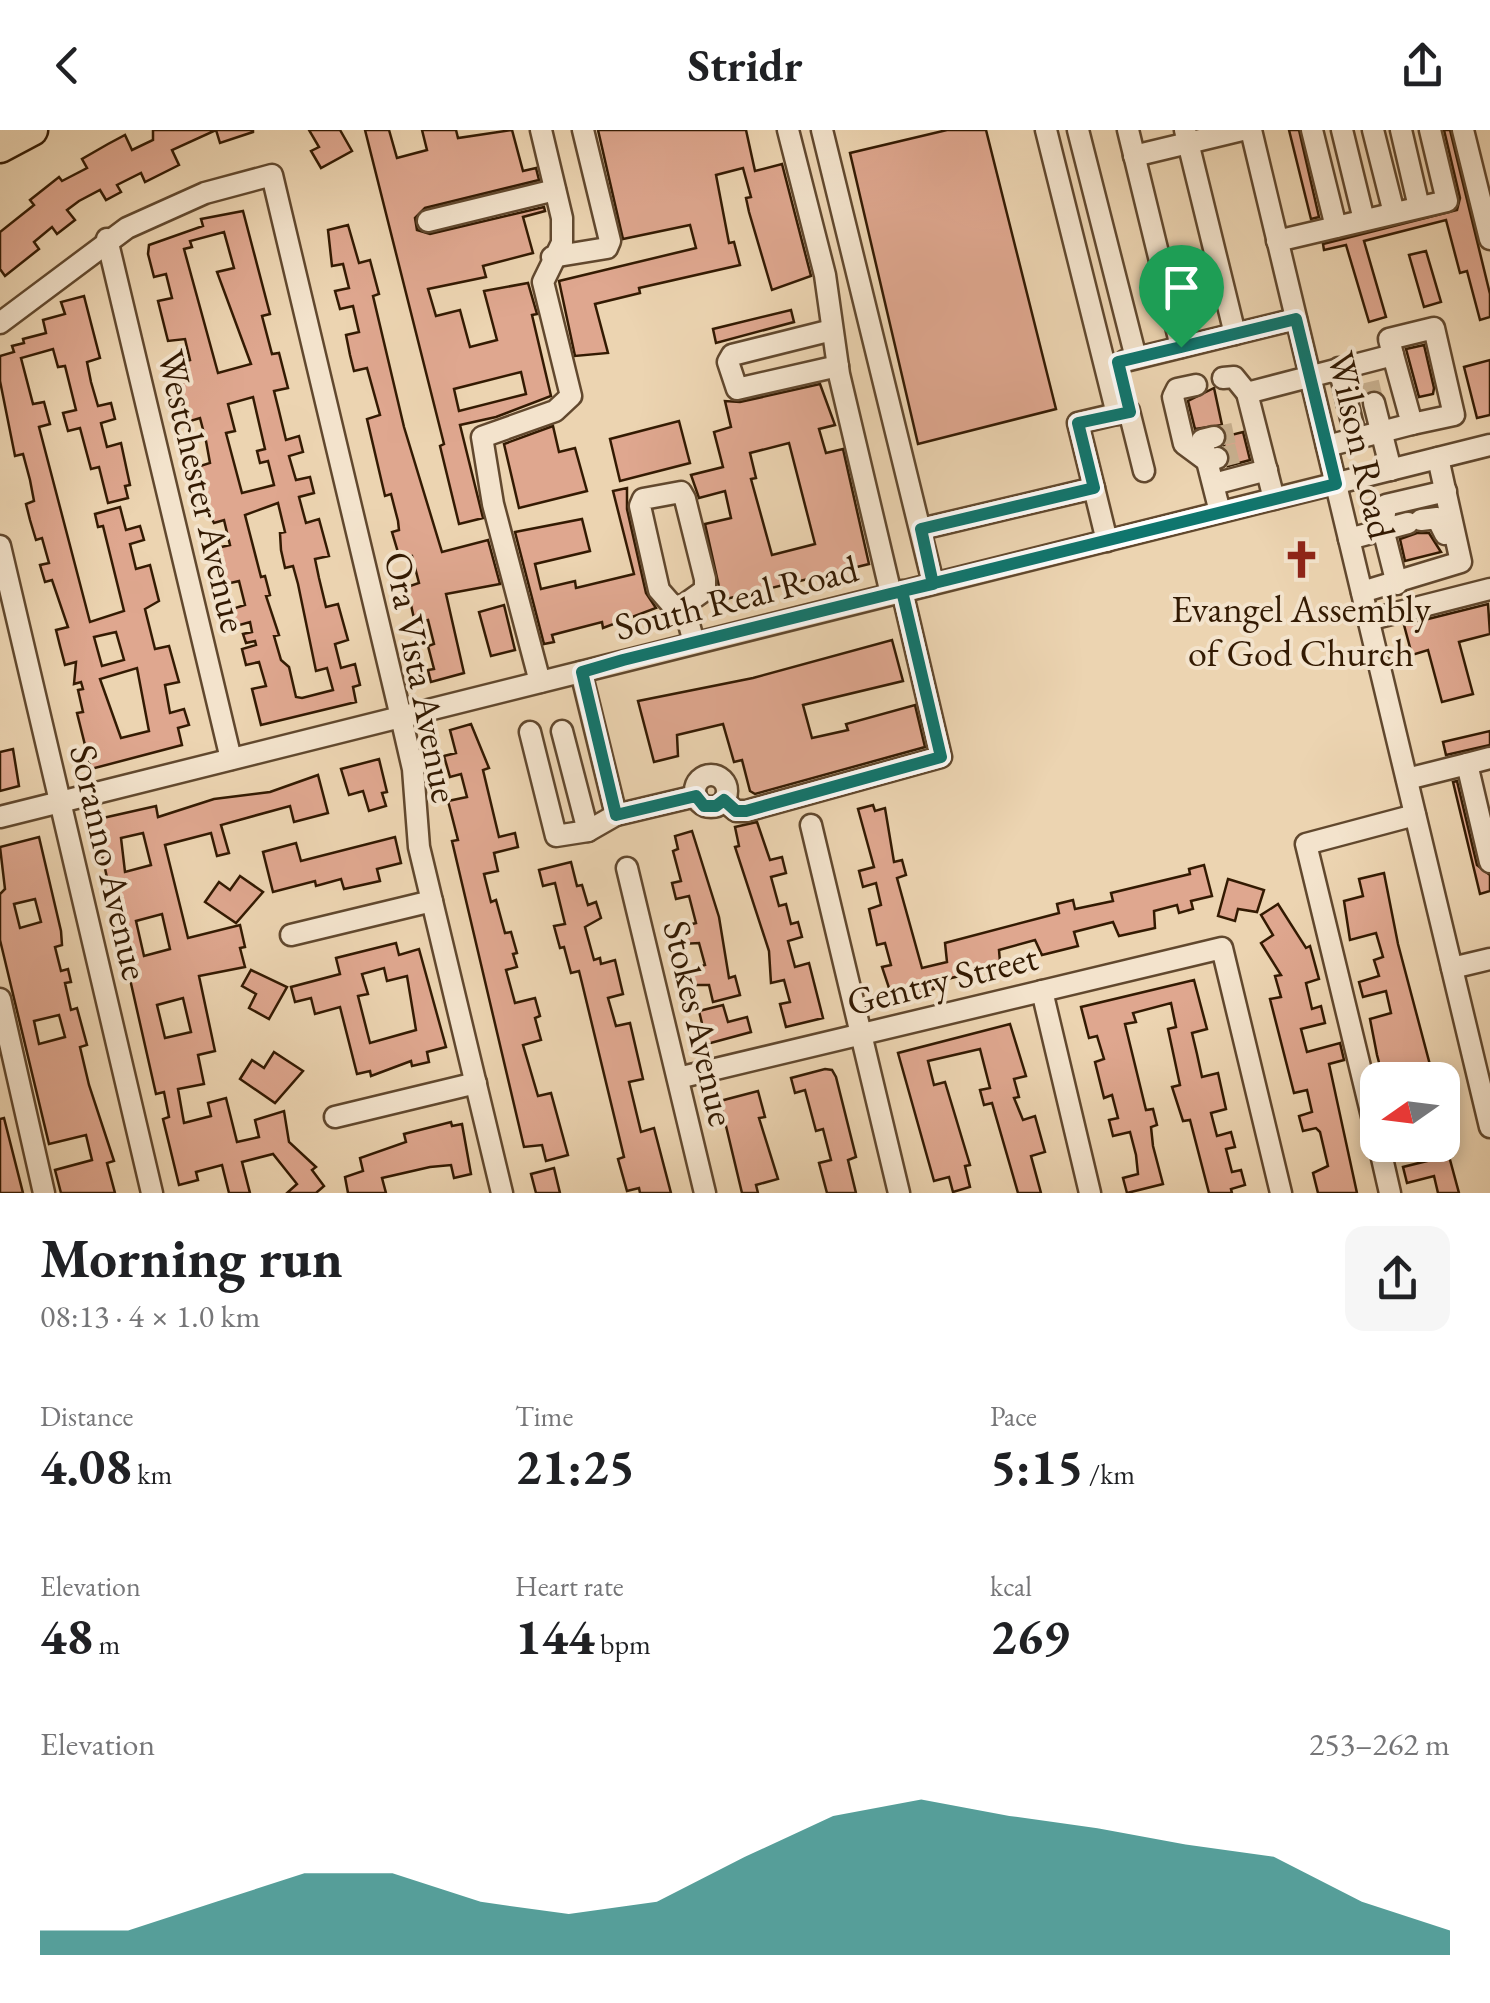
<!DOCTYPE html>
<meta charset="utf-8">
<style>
:root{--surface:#fff;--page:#f6f6f6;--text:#202124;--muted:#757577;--accent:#0f766e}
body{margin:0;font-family:"EB Garamond",serif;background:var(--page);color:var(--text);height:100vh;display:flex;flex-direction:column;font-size:38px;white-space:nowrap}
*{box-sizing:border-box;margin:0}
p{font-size:32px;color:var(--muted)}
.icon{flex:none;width:55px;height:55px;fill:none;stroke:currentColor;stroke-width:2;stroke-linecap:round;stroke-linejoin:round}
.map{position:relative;height:1063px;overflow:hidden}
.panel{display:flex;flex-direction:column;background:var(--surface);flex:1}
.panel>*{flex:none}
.needle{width:65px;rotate:256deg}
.buttons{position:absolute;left:1360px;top:932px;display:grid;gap:20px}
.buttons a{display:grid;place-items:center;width:100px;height:100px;border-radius:20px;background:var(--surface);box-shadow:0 5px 15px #0003;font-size:50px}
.pin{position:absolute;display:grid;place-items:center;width:85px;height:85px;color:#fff;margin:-102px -42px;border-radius:50% 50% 50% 0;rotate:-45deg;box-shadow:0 0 10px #0007}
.pin .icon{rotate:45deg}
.round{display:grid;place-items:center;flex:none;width:105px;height:105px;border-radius:20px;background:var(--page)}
.summary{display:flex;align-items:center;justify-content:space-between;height:170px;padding:0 40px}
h1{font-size:55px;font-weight:700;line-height:75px}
.metrics{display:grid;grid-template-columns:repeat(3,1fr);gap:15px;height:170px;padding:10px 40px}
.metrics div{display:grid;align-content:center}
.metrics b{font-size:50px;font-weight:700}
.metrics small{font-size:28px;font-weight:400}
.metrics p{font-size:28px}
.chart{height:280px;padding:20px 40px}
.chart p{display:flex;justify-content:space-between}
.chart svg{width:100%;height:180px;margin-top:10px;fill:var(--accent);opacity:.7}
header{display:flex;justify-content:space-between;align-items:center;height:130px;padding:0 40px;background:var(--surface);font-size:45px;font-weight:700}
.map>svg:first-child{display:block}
.building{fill:#dfa78f;stroke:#331a02;stroke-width:2.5;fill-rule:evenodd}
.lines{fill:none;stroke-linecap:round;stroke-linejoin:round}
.minor-tunnel{stroke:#c7af8e;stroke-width:20;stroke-dasharray:20 10;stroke-linecap:butt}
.minor-casing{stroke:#61482e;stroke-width:25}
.highway-casing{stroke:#331a02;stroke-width:35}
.minor{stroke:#f3e3cc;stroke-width:20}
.highway{stroke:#ecd4b1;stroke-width:30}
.route-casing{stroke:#fff;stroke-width:20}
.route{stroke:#0f766e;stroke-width:12}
.labels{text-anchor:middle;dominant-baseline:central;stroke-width:8;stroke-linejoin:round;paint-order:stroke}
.street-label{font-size:38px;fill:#331a02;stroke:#f3e3cc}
.poi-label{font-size:38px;fill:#331a02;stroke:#f3e3cc}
</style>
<header><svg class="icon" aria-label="back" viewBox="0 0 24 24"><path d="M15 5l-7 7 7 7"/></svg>Stridr<svg class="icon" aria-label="share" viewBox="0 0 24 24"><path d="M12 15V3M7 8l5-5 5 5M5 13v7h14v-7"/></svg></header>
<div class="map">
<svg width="1490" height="1063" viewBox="0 0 1490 1063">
<rect width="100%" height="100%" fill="#ecd4b1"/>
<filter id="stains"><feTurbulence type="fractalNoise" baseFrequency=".002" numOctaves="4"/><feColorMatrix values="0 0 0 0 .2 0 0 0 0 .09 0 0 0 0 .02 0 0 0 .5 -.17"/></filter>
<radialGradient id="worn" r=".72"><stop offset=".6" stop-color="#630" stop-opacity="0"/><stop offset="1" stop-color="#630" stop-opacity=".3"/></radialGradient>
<g class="building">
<path d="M153 0H253V2L220 13 216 0 172 20 179 35 145 52 141 43 117 55 121 62 106 70 100 60 79 71 67 80 75 90 57 104 52 97 34 112 39 119 5 146 0 139V102L34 75 30 70 59 47 62 51 87 38 82 29 108 14 125 5 132 20 153 10Z"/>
<path d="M309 0H340L352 21 321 38 311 21 319 17Z"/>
<path d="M365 0H389L397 28 427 20 422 0H456L458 8 512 0 523 41 536 38 539 50 425 78 415 88 417 100 430 104 544 77 545 81 523 87 533 123 483 136 486 147 428 159 436 186 460 180 470 217 497 210 484 161 528 153 537 184 532 185 551 266 496 287 460 295 483 388 459 394 440 316 444 314ZM521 242 526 264 459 281 454 259Z"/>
<path d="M598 0H746L755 41 782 34 811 146 772 160 749 82 746 68 751 67 743 38 716 45 729 113 734 112 740 135 639 158 640 163 595 174 608 223 575 226 559 151 696 118 690 95 623 109Z"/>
<path d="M947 0H986L1056 279 918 314 850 23Z"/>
<path d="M1289 0H1299L1319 87 1311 89Z"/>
<path d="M1444 0H1450L1490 164V187L1480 190 1467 141 1460 143 1446 90 1364 111 1386 187 1369 192 1346 115 1324 120 1323 114 1457 80 1460 68Z"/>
<path d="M243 81 270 184 262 186 272 224 279 223 288 258 274 261 279 281 286 310 299 306 303 322 289 326 296 350 310 347 314 363 299 367 306 393 319 389 329 426 315 429 319 448 326 477 338 474 348 510 335 514 341 538 355 534 360 555 353 557 356 572 261 595 252 559 266 556 259 532 246 535 242 519 256 515 255 511 246 513 243 504 252 502 250 492 236 496 232 479 245 475 239 451 226 454 217 418 230 415 224 390 214 393 210 385 197 337 210 333 206 311 200 288 187 292 177 254 191 250 186 231 190 230 185 209 168 211 158 171 172 168 166 144 154 147 148 124 149 115 203 96 201 89ZM224 102 234 138 217 142 251 234 218 243 184 119 192 117 190 111ZM253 267 265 319 257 321 260 333 268 331 274 355 242 363 226 303 235 301 228 274ZM278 373 285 402 280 403 281 420 285 438 293 436 298 454 316 541 327 538 333 560 302 568 296 567 289 537 281 530 274 506 279 505 266 466 270 465 265 446 261 447 245 385Z"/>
<path d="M348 95 359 133 370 130 379 164 373 166 404 297 442 422 488 410 500 454 446 464 464 543 431 552 428 540 434 539 428 516 434 514 428 490 415 493 407 457 419 453 412 426 400 429 392 402 399 400 398 391 391 364 385 366 367 289 380 285 367 238 354 241 350 225 346 205 359 202 353 176 340 179 335 161 349 158 343 134 332 136 328 100Z"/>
<path d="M1426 121 1441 172 1424 177 1409 125Z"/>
<path d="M84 166 100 228 87 232 91 252 98 276 111 273 115 289 101 293 107 317 121 313 130 355 125 356 128 368 108 373 99 337 91 339 80 298 68 301 63 283 76 280 65 236 58 237 53 219 21 228 33 274 44 272 50 294 39 297 90 492 124 481 103 396 98 397 95 384 120 377 126 400 140 396 144 410 130 414 136 439 150 435 159 471 145 479 155 519 169 516 179 552 165 555 170 583 184 579 189 595 178 598 182 615 91 639 77 583 83 582 78 560 83 559 81 552 74 554 76 532 65 535 60 516 56 500 68 497 52 450 45 452 40 435 49 433 42 408 36 410 30 390 26 374 34 371 30 350 23 324 15 326 0 251V226L14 222 12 216 24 213 23 209 46 203 43 190 65 184 61 172ZM116 502 124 530 102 536 94 507ZM137 538 149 601 121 608 100 549Z"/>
<path d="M791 180 794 192 716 213 713 199Z"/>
<path d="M1424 215 1434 258 1433 264 1419 267 1406 219Z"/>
<path d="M1490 230V285L1477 288 1464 237Z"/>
<path d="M820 254 835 295 819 299 826 323 843 319 869 434 722 470 705 394 731 388 725 361 699 368 691 345 723 337 714 302 731 297 725 271 740 272ZM789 313 815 414 772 425 751 349 756 348 750 323Z"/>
<path d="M1214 258 1222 295 1195 299 1188 271Z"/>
<path d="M679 291 690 333 620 351 610 309Z"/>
<path d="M553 296 559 322 575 318 587 361 519 378 504 314Z"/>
<path d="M1243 302 1250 330 1228 336 1230 325 1224 316 1227 306Z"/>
<path d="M627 358V379L646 463 656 478 603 498 602 492 552 505 554 512 544 514 515 402 582 389 590 421 535 434 541 459 575 451 576 458 634 444 613 361Z"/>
<path d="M1417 403H1429L1441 422 1405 431 1400 409Z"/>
<path d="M1488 474 1490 504 1459 512 1473 564 1442 572 1428 520 1412 525 1404 495Z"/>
<path d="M504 475 515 520 491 526 479 482Z"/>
<path d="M892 510 903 551 803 575 812 608 848 600 846 594 915 575 925 617 755 664 750 661 742 630 734 632 723 594 677 605 678 626 654 632 638 571 753 548Z"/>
<path d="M471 594 489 638 483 640 499 707 515 703 518 717 494 723 498 741 484 744 491 772 496 770 505 803 511 802 517 823 513 824 517 837 506 840 515 873 535 868 540 886 535 888 541 910 523 915 538 966 551 963 568 1025 546 1031 542 1015 524 1017 452 711 458 710 448 671 467 667 461 644 450 647 444 626 456 623 450 600Z"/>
<path d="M1490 601V615L1446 625 1443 612Z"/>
<path d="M13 619 19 656 0 661V622Z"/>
<path d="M379 629 387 662 382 663 386 676 369 681 363 661 349 665 341 639Z"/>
<path d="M318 645 328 683 294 692 290 676 221 695 229 723 217 726 211 703 165 715 188 808 240 795 245 817 240 818 245 837 199 846 215 921 198 925 204 954 178 959 184 993 211 986 208 973 226 968 237 1012 259 1007 255 990 284 981 289 1012 316 1037 312 1040 324 1056 316 1063H287L297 1054 273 1024 242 1032 250 1063H229L222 1035 196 1042 198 1050 179 1055 163 989 169 987 164 962 156 964 94 690 156 676 158 687 214 669 270 662ZM143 703 151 735 125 742 121 708ZM162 784 170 819 144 826 136 791ZM183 868 191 902 165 908 157 875Z"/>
<path d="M1457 651 1477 735 1490 745V761L1480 764 1453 652Z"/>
<path d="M873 675 875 681 885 678 894 732 902 730 906 745 897 748 922 838 947 832 945 813 1059 783 1057 774 1073 770 1075 779 1113 771 1111 763 1190 744 1189 739 1204 735 1212 766 1191 771 1193 779 1179 783 1177 775 1154 781 1155 798 1119 806 1113 792 1074 802 1078 816 1042 825 1035 810 999 820 1000 832 962 840 963 845 932 853 934 859 893 870 882 837 891 835 885 813 877 815 869 779 881 775 876 753 863 757 859 741 874 737 858 679Z"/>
<path d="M757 692 770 730 782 727 786 743 771 747 779 776 786 774 791 794 798 792 802 807 788 811 795 837 809 833 823 888 786 897 780 874 790 872 784 850 771 853 769 821 735 717 739 716 735 697Z"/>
<path d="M692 701 719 787 729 848 735 846 740 865 713 872 709 855H693L689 840 705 835 699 813 681 814 677 798 696 793 689 766 676 769 672 753 681 751 673 721 678 719 675 706Z"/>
<path d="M39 707 61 801 62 815 55 817 61 841 68 839 71 852 65 853 71 880 77 878 87 915 80 917 89 955 114 1031 107 1033 115 1063H61L55 1040 92 1030 86 1005 49 1014 0 810V764L5 759 0 717ZM35 769 41 792 20 798 14 774ZM59 885 65 907 39 914 34 891Z"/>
<path d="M395 707 401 733 377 739 380 751 344 759 341 749 316 756 315 751 273 762 263 722 296 713 301 731Z"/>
<path d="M571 732 577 756 582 755 588 775 596 772 601 788 585 797 594 830 600 828 601 834 615 830 623 864 608 868 616 896 630 893 643 949 629 952 641 1002 654 998 671 1063H640L639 1058 627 1061 618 1029 624 1027 582 853 579 841 571 843 564 817 560 818 554 796 565 794 555 753 543 756 539 740Z"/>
<path d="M1384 743 1398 814 1434 950H1397L1393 937 1381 940 1377 925 1370 889 1391 883 1386 861 1363 867 1359 852 1379 846 1374 830 1383 827 1376 803 1350 810 1344 771 1363 766 1359 749Z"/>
<path d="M240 746 263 762 236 793 205 772 219 752 230 760Z"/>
<path d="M1228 749 1264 760 1257 782 1238 779 1235 791 1218 786Z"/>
<path d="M1278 774 1306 818 1310 816 1319 849 1306 853 1312 879 1321 876 1325 893 1301 899 1307 922 1340 913 1344 930 1329 934 1357 1063H1318L1313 1043 1328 1036 1320 1002 1316 998 1303 1001 1299 986 1312 982 1307 960 1294 963 1270 869 1281 867 1275 846 1281 845 1261 813 1273 805 1261 785Z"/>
<path d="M396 813 399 825 419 819 446 917 427 922 429 932 412 936 411 931 371 946 370 941 357 944 340 877 315 884 311 868 295 872 291 857 340 844 336 828ZM384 838 387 851 407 846 416 900 370 913 358 866 368 864 362 844Z"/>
<path d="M251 840 287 857 269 889 249 878 256 864 242 856Z"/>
<path d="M1194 850 1207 899 1192 903 1197 924 1202 947 1218 943 1226 979 1211 983 1217 1006 1231 1002 1235 1017 1226 1019 1232 1042 1241 1040 1245 1055 1231 1059 1232 1063H1209L1190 990 1183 991 1172 957 1180 955 1168 899 1176 897 1171 873 1133 883 1136 892 1125 894 1146 980 1153 979 1157 995 1151 997 1153 1016 1163 1054 1127 1063 1123 1048 1138 1044 1136 1025 1130 1002 1113 1006 1109 990 1118 988 1112 965 1104 968 1095 932 1104 929 1097 906 1089 908 1081 877Z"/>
<path d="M723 875 728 892 747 887 751 902 707 914 699 881Z"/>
<path d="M1010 894 1026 946 1014 949 1019 967 1014 968 1023 990 1035 986 1045 1022 1031 1026 1041 1063H1018L992 973 984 975 980 960 990 958 980 919 928 931 934 955 945 952 970 1035 965 1036 970 1057 953 1062 949 1047 934 1051 898 923Z"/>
<path d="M274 922 303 941 275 973 240 949 252 930 264 938Z"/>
<path d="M825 939 832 940 836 947 856 1027 848 1030 856 1063H827L819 1033 831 1030 823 999 816 1001 805 960 795 963 791 948Z"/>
<path d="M758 961 765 987 759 988 778 1049 756 1055 758 1063H742L720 971Z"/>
<path d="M4 988 23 1063H0V989Z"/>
<path d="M451 992 452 996 462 994 471 1044 454 1048 451 1035 430 1037 382 1048 386 1063H348L345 1047 363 1041 360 1028 406 1012 404 1004Z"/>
<path d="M1427 1015H1446L1459 1063H1438L1434 1046 1407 1053 1403 1037 1431 1030Z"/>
<path d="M554 1038 560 1063H536L531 1044Z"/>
</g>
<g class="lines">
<g class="minor-tunnel">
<path d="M1369 252 1374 273"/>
<path d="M1214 307 1241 301"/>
<path d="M1218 328 1246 321"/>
</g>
<defs>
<g id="minor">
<path d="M788 0 825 145 839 244 891 464"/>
<path d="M822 0 933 453"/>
<path d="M1046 0 1117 284"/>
<path d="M1078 0 1136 228"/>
<path d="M1128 0 1181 217"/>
<path d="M1185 0 1235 204"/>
<path d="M1251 0 1490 997"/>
<path d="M1312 0 1336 97"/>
<path d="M1342 0 1364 90"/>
<path d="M1373 0 1394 83"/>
<path d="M1401 0 1419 77"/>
<path d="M1463 0 1490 109"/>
<path d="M1134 26 1242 0"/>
<path d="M428 91 555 60"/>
<path d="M107 109 231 629"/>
<path d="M1277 111 1447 71 1430 0"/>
<path d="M552 127 607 118 610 111 583 0"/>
<path d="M0 193 127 98 205 63 272 45 401 587 413 639 419 717 502 1063"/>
<path d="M832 200 732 225 728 232 737 259 838 236"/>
<path d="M1393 225 1389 209 1434 198 1454 285 1412 294"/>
<path d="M1125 231 1296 189"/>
<path d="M1339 238 1356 309"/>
<path d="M1223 248 1234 247 1247 263 1274 369"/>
<path d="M1196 255 1177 259 1173 267 1184 314 1207 331"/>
<path d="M1247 263 1393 225 1412 294 1327 316"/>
<path d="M1374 273 1391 340"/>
<path d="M1217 328 1207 331 1220 382"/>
<path d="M1207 331 1202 310 1214 307"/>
<path d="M1214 354 1267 340"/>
<path d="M1094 358 1078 293 1129 281 1144 341"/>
<path d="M1421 390 1437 388 1445 404"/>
<path d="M921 399 1094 358 1107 411"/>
<path d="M1349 409 1408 393"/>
<path d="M0 416 152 1063"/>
<path d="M1397 454 1383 399 1386 375 1446 361"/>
<path d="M1362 462 1461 432 1438 328"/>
<path d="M684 475 673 476 659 460 640 376 643 369 681 362 685 369 705 449V460L684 475 694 513"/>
<path d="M1368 490 1490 459"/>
<path d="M581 542 616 685 696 666"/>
<path d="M540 552 493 374 482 307 555 281 571 266 543 152 562 113V88L541 0"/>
<path d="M562 601 588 701"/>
<path d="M530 602 556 706 588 701 616 685"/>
<path d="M1490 628 1467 634 1490 732"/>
<circle cx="711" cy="661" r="16"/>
<path d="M1407 649 1467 634"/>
<path d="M724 671 736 681H746L941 627 902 461"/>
<path d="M0 687 1490 315"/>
<path d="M811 695 899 1063"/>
<path d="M627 738 705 1063"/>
<path d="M291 805 432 771"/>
<path d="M1452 838 1490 829"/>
<path d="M1042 861 1090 1063"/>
<path d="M0 869 44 1063"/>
<path d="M678 948 1222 818 1281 1063"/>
<path d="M335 987 476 953"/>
<path d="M1378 1011 1306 714 1415 685"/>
<path d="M1379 1015 1390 1063"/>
</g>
<path id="highway" d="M0 17 32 0"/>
</defs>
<use href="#minor" class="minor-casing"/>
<use href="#highway" class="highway-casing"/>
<use href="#minor" class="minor"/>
<use href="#highway" class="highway"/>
</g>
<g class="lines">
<defs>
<path id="route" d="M1181 217 1118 232 1130 282 1078 293 1094 358 921 399 933 454 890 464 623 530 582 542 616 685 696 666 704 676H716L724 670 736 681H746L941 627 902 461C1047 426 1191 389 1336 354L1296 189 1181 217"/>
</defs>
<use href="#route" class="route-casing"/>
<use href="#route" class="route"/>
</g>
<defs>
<symbol id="church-bare" viewBox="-9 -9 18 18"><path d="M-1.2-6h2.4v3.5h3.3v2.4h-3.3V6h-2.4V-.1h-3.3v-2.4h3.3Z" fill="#8f2418" stroke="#f3e3cc" stroke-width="2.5" paint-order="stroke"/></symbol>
</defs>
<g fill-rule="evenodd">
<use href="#church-bare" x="1274" y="402" width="55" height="55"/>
</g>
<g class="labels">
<g class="street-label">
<text transform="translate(1362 315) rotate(77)">Wilson Road</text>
<text transform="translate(203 361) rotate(77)">Westchester Avenue</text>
<text transform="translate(736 467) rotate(-14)">South Real Road</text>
<text transform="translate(422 547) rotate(79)">Ora Vista Avenue</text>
<text transform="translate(110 732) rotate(77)">Soranno Avenue</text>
<text transform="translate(942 849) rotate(-14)">Gentry Street</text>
<text transform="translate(700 893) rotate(77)">Stokes Avenue</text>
</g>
<g class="poi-label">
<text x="1301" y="478">Evangel Assembly<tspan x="1301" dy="44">of God Church</tspan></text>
</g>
</g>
<rect width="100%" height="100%" filter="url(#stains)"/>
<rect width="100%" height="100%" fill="url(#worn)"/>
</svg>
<div class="buttons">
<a><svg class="needle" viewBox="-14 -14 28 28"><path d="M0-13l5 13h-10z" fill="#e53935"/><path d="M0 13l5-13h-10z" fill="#757577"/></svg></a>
</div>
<div class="pin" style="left:1181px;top:217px;background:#1e9e55"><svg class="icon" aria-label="arrive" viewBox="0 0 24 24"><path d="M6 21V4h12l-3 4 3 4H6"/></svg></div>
</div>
<section class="panel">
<div class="summary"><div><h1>Morning run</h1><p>08:13 · 4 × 1.0 km</p></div><a class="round"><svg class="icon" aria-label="share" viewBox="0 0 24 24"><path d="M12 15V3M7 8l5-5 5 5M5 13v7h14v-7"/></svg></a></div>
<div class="metrics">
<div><p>Distance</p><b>4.08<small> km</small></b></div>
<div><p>Time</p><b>21:25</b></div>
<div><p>Pace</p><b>5:15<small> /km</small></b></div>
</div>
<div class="metrics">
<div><p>Elevation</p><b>48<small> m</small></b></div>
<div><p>Heart rate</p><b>144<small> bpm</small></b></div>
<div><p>kcal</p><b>269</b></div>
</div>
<div class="chart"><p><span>Elevation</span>253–262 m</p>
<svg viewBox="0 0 160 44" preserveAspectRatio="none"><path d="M0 44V38L10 38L20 31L30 24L40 24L50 31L60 34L70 31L80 20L90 10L100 6L110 10L120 13L130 17L140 20L150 31L160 38V44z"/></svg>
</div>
</section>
